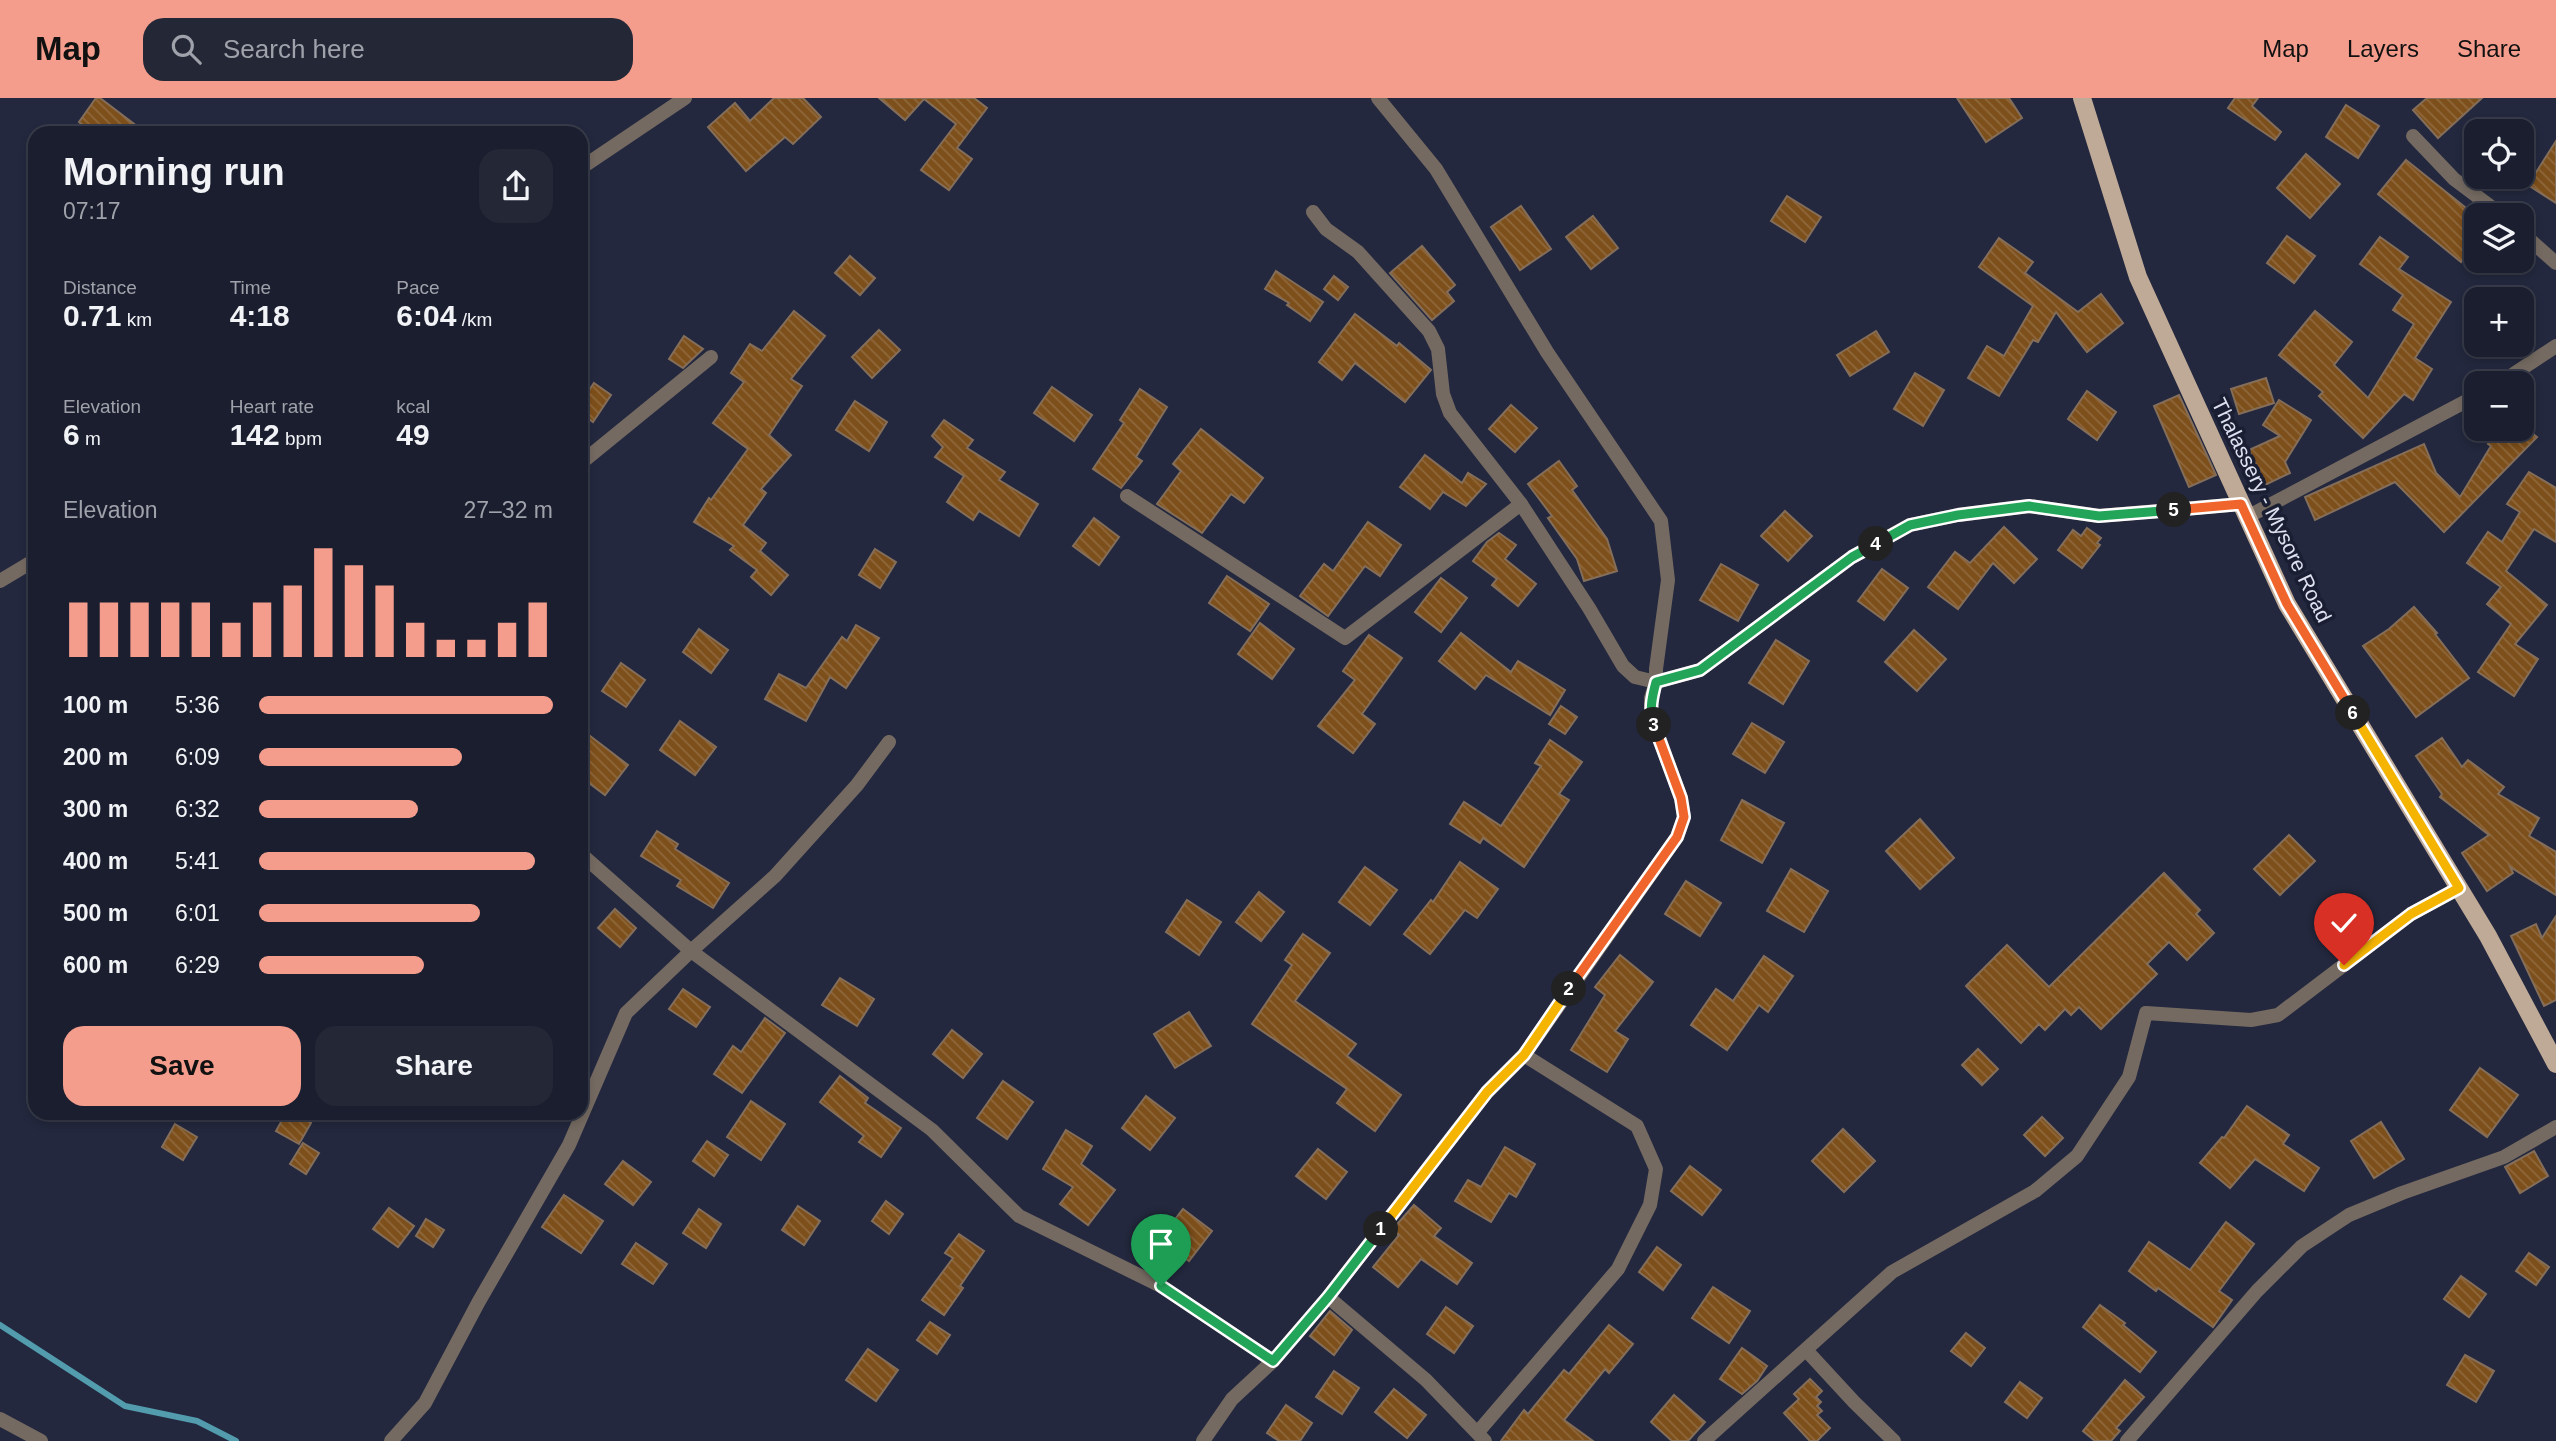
<!DOCTYPE html>
<meta charset="utf-8">
<style>
:root{--surface:#1a1e2e;--page:#232736;--text:#f1f3f6;--muted:#9fa2aa;--line:#383c4a;--accent:#f49d8d}
body{margin:0;font-family:Arial,sans-serif;background:var(--page);color:var(--text);height:100vh;display:flex;flex-direction:column;font-size:26px;white-space:nowrap}
*{box-sizing:border-box;margin:0}
p{font-size:23px;color:var(--muted)}
.icon{flex:none;width:38px;height:38px;fill:none;stroke:currentColor;stroke-width:2;stroke-linecap:round;stroke-linejoin:round}
.map{position:relative;flex:1;overflow:hidden}
.sheet{position:absolute;left:28px;top:28px;width:560px;height:994px;display:flex;flex-direction:column;background:var(--surface);border-radius:21px;box-shadow:0 4px 10px #0003,0 0 0 2px var(--line)}
.sheet>*{flex:none}
.buttons{position:absolute;left:2464px;top:21px;display:grid;gap:14px}
.buttons a{display:grid;place-items:center;width:70px;height:70px;border-radius:14px;background:var(--surface);box-shadow:0 4px 10px #0003,0 0 0 2px var(--line);font-size:35px}
.pin{position:absolute;display:grid;place-items:center;width:60px;height:60px;color:#fff;margin:-72px -30px;border-radius:50% 50% 50% 0;rotate:-45deg;box-shadow:0 0 7px #0007}
.pin .icon{rotate:45deg}
.km{position:absolute;width:35px;height:35px;margin:-18px;border-radius:50%;background:#222;color:#fff;font-size:19px;line-height:35px;text-align:center}
.round{display:grid;place-items:center;flex:none;width:74px;height:74px;border-radius:21px;background:var(--page)}
.headline{display:flex;align-items:center;justify-content:space-between;height:119px;padding:0 35px}
h1{font-size:38px;font-weight:700;line-height:52px}
.stats{display:grid;grid-template-columns:repeat(3,1fr);gap:10px;height:119px;padding:7px 35px}
.stats div{display:grid;align-content:center}
.stats b{font-size:30px;font-weight:700}
.stats small{font-size:19px;font-weight:400}
.stats p{font-size:19px}
.chart{height:196px;padding:14px 35px}
.chart p{display:flex;justify-content:space-between}
.chart svg{width:100%;height:126px;margin-top:7px;stroke:var(--accent);stroke-width:6}
.primary-button{display:flex;gap:14px;margin-top:auto;padding:14px 35px}
.primary-button a{flex:1;height:80px;border-radius:21px;background:var(--accent);color:#111;font-size:28px;font-weight:700;line-height:80px;text-align:center}
.primary-button a+a{background:var(--page);color:var(--text)}
ul{padding:0 35px;list-style:none;font-size:23px}
li{display:grid;grid-template-columns:112px 84px 1fr;align-items:center;height:52px}
li i{height:18px;border-radius:9px;background:var(--accent)}
header{display:flex;align-items:center;gap:42px;box-sizing:border-box;height:98px;padding:0 35px;background:var(--accent);color:#111}
header strong{font-size:33px}
nav{display:flex;gap:38px;margin-inline-start:auto;font-size:24px}
.search{width:490px;height:63px;background:var(--page);display:flex;align-items:center;gap:18px;box-sizing:border-box;padding:0 24px;border-radius:21px;color:var(--muted);font-size:26px}
.map>svg:first-child{display:block}
.lines{fill:none;stroke-linecap:round;stroke-linejoin:round}
.stream{stroke:#529cae;stroke-width:6}
.building{fill:url(#building-back-hatch);stroke:#846e5a;stroke-width:2}
.street{stroke:#746a61;stroke-width:14}
.primary{stroke:#bfaa97;stroke-width:18}
.split-1-casing{stroke:#fff;stroke-width:14}
.split-2-casing{stroke:#fff;stroke-width:14}
.split-3-casing{stroke:#fff;stroke-width:14}
.split-4-casing{stroke:#fff;stroke-width:14}
.split-5-casing{stroke:#fff;stroke-width:14}
.split-6-casing{stroke:#fff;stroke-width:14}
.split-7-casing{stroke:#fff;stroke-width:14}
.split-1{stroke:#22a559;stroke-width:9}
.split-2{stroke:#f5b400;stroke-width:9}
.split-3{stroke:#f0652b;stroke-width:9}
.split-4{stroke:#22a559;stroke-width:9}
.split-5{stroke:#22a559;stroke-width:9}
.split-6{stroke:#f0652b;stroke-width:9}
.split-7{stroke:#f5b400;stroke-width:9}
.labels{text-anchor:middle;dominant-baseline:central;stroke-width:7;stroke-linejoin:round;paint-order:stroke}
.street-label{font-size:21px;fill:#dee1f0;stroke:#1a1e33}
</style>
<header>
<strong>Map</strong>
<div class="search"><svg class="icon" aria-label="search" viewBox="0 0 24 24"><circle cx="10" cy="10" r="6"/><path d="M15 15l6 6"/></svg>Search here</div>
<nav><a>Map</a><a>Layers</a><a>Share</a></nav>
</header>
<div class="map">
<svg width="2556" height="1343" viewBox="0 0 2556 1343">
<defs>
<pattern id="building-back-hatch" width="6" height="6" patternUnits="userSpaceOnUse" patternTransform="scale(1.75)"><rect width="6" height="6" fill="#7d4f1a"/><path d="M-1 5l2 2M0 0l6 6M5-1l2 2" fill="none" stroke="#8f683c"/></pattern>
</defs>
<rect width="100%" height="100%" fill="#23283e"/>
<g class="lines">
<path class="stream" d="M0 1227 125 1308 197 1323 236 1343"/>
</g>
<g class="building">
<path d="M96 0H100L146 35H93L79 24Z"/>
<path d="M774 0H803L821 19 793 46 785 39 746 73 708 29 735 5 750 23Z"/>
<path d="M879 0H974L987 10 957 50 972 61 949 92 921 72 956 26 924 1 905 22Z"/>
<path d="M1957 0H2009L2022 20 1986 44Z"/>
<path d="M2235 0H2258L2252 8 2281 34 2275 42 2228 10Z"/>
<path d="M2427 0H2482L2438 40 2413 12Z"/>
<path d="M2346 7 2379 28 2358 60 2326 39Z"/>
<path d="M2556 43V105L2528 87Z"/>
<path d="M2306 56 2340 86 2310 120 2277 90Z"/>
<path d="M2406 62 2476 118V144L2461 164 2378 96Z"/>
<path d="M1787 98 1821 119 1805 144 1771 123Z"/>
<path d="M1521 108 1551 151 1520 172 1491 129Z"/>
<path d="M1593 118 1618 150 1591 171 1566 139Z"/>
<path d="M2287 138 2315 158 2294 185 2267 165Z"/>
<path d="M2380 139 2408 159 2399 171 2451 204 2415 260 2432 271 2413 302 2404 296 2363 340 2319 298 2323 294 2279 257 2315 213 2352 244 2334 267 2368 300 2414 226 2393 212 2403 197 2360 166Z"/>
<path d="M1999 140 2033 164 2025 175 2078 214 2101 196 2123 225 2087 254 2056 214 2038 244 2033 242 1999 298 1968 280 1987 248 2004 258 2033 208 1979 169Z"/>
<path d="M1422 148 1455 187 1447 194 1454 203 1432 222 1390 175Z"/>
<path d="M850 158 875 180 860 197 835 175Z"/>
<path d="M1276 173 1323 204 1310 223 1287 207 1289 205 1265 191Z"/>
<path d="M1334 178 1348 189 1338 202 1324 191Z"/>
<path d="M794 213 825 238 791 281 802 288 769 337 791 357 761 391 766 395 743 427 766 445 760 453 788 477 771 497 751 479 757 472 730 452 734 448 694 424 709 400 711 402 748 351 713 325 744 284 731 275 750 246 762 253Z"/>
<path d="M1355 216 1397 248 1399 245 1431 272 1405 304 1355 265 1342 282 1319 264Z"/>
<path d="M879 232 900 252 872 280 852 259Z"/>
<path d="M1876 233 1889 254 1850 278 1837 257Z"/>
<path d="M684 238 703 251 683 270 669 261Z"/>
<path d="M1915 275 1944 292 1923 328 1894 311Z"/>
<path d="M2266 280 2274 305 2239 316 2231 291Z"/>
<path d="M594 285 611 297 593 324 581 315V304Z"/>
<path d="M1052 289 1092 317 1074 343 1034 315Z"/>
<path d="M1140 291 1167 309 1136 359 1142 363 1121 390 1093 371 1124 325 1120 322Z"/>
<path d="M2087 293 2116 314 2097 342 2068 321Z"/>
<path d="M2179 297 2216 377 2189 389 2154 308Z"/>
<path d="M2279 302 2311 322 2285 364 2290 375 2265 387 2249 352 2280 338 2263 327Z"/>
<path d="M855 303 887 324 869 353 836 332Z"/>
<path d="M1511 307 1537 330 1515 354 1489 331Z"/>
<path d="M944 322 973 342 967 350 1005 374 999 382 1038 406 1019 438 979 413 973 422 947 404 964 378 935 359 943 349 932 338Z"/>
<path d="M1201 331 1263 380 1244 405 1231 396 1202 435 1157 406 1181 373 1173 366Z"/>
<path d="M2500 331H2527L2537 339 2444 434 2395 384 2315 422 2305 399 2424 346 2436 375 2460 399 2491 348 2488 346Z"/>
<path d="M1425 357 1462 385 1468 375 1486 386 1466 408 1443 394 1430 411 1400 389Z"/>
<path d="M1559 363 1577 388 1572 392 1607 441 1617 473 1584 483 1577 461 1548 420 1552 418 1528 386Z"/>
<path d="M2529 374 2556 390V444L2534 431 2506 473 2547 507 2515 546 2538 561 2514 598 2478 574 2511 526 2487 506 2501 489 2467 465 2488 434 2502 444 2520 414 2507 406Z"/>
<path d="M1785 413 1812 438 1788 463 1761 438Z"/>
<path d="M1094 420 1119 439 1099 467 1073 448Z"/>
<path d="M1368 424 1401 447 1380 478 1365 468 1328 518 1300 498 1324 466 1333 473Z"/>
<path d="M2004 429 2037 461 2014 485 1993 465 1958 511 1928 489 1955 454 1970 465Z"/>
<path d="M2087 430 2101 440 2097 445 2100 447 2082 470 2058 452 2073 432 2081 438Z"/>
<path d="M1499 435 1516 447 1505 461 1536 486 1518 508 1492 487 1497 481 1473 463 1487 444Z"/>
<path d="M875 451 896 464 880 490 859 477Z"/>
<path d="M1721 466 1758 487 1738 523 1700 502Z"/>
<path d="M1882 471 1908 490 1884 522 1858 503Z"/>
<path d="M1227 478 1269 506 1250 533 1209 505Z"/>
<path d="M1441 480 1467 500 1441 534 1415 514Z"/>
<path d="M2414 509 2437 535 2435 536 2469 580 2416 619 2363 548 2389 531Z"/>
<path d="M1260 525 1294 551 1272 581 1238 556Z"/>
<path d="M856 527 879 540 846 590 830 579 806 623 765 601 779 576 806 590 842 539 847 543Z"/>
<path d="M699 531 728 552 711 575 683 554Z"/>
<path d="M1914 532 1946 561 1917 593 1885 564Z"/>
<path d="M1461 535 1511 574 1518 563 1565 592 1550 617 1486 577 1475 591 1439 563Z"/>
<path d="M1369 537 1402 560 1362 616 1375 626 1353 655 1318 628 1355 582 1343 573Z"/>
<path d="M1776 542 1809 563 1783 606 1749 585Z"/>
<path d="M621 565 645 582 626 609 602 593Z"/>
<path d="M1561 608 1577 619 1565 636 1549 626Z"/>
<path d="M680 623 716 649 695 677 660 652Z"/>
<path d="M1752 625 1784 644 1765 675 1733 656Z"/>
<path d="M581 631 628 667 605 697 581 679Z"/>
<path d="M2442 640 2462 669 2468 662 2504 689 2498 696 2539 720 2529 738 2556 754V797L2510 769 2513 775 2487 793 2462 755 2489 737 2440 699 2442 696 2416 658Z"/>
<path d="M1550 642 1582 664 1559 696 1569 702 1524 769 1483 740 1480 745 1450 726 1464 704 1501 728 1541 668 1535 665Z"/>
<path d="M1742 702 1784 725 1762 765 1721 742Z"/>
<path d="M1920 721 1954 760 1920 791 1886 753Z"/>
<path d="M657 733 678 746 675 751 729 785 713 810 677 788 681 782 641 758Z"/>
<path d="M2289 737 2315 763 2280 797 2254 771Z"/>
<path d="M1460 764 1498 791 1477 820 1465 812 1430 856 1404 836 1431 802 1433 804Z"/>
<path d="M1365 769 1397 792 1370 827 1339 804Z"/>
<path d="M1791 771 1828 793 1804 834 1767 813Z"/>
<path d="M2164 775 2200 812 2196 816 2214 835 2187 862 2169 844 2147 866 2157 876 2101 931 2079 909 2071 917 2065 911 2045 932 2039 926 2021 945 1966 888 2007 847 2049 889Z"/>
<path d="M1686 783 1721 805 1700 838 1665 816Z"/>
<path d="M1259 794 1284 814 1261 843 1236 824Z"/>
<path d="M1187 802 1221 824 1199 857 1166 834Z"/>
<path d="M615 811 636 830 620 849 598 830Z"/>
<path d="M2556 818V902L2544 908 2511 838 2536 826 2542 840Z"/>
<path d="M1303 836 1330 855 1295 903 1356 946 1347 958 1401 997 1375 1033 1337 1005 1347 991 1252 926 1292 867 1285 862Z"/>
<path d="M1620 857 1653 884 1615 933 1628 941 1607 974 1571 952 1605 897 1595 889Z"/>
<path d="M1764 858 1793 878 1768 914 1759 907 1727 952 1691 927 1716 891 1733 903Z"/>
<path d="M840 880 874 901 857 928 822 907Z"/>
<path d="M683 891 710 909 696 929 669 911Z"/>
<path d="M1189 914 1211 948 1175 970 1154 936Z"/>
<path d="M765 920 785 935 742 995 714 976 733 948 741 954Z"/>
<path d="M952 932 982 956 963 980 933 956Z"/>
<path d="M1978 951 1998 971 1982 987 1962 967Z"/>
<path d="M2480 970 2518 997 2487 1039 2450 1012Z"/>
<path d="M840 978 868 1000 865 1005 901 1030 881 1059 859 1044 864 1038 820 1004Z"/>
<path d="M1003 983 1033 1004 1007 1041 977 1020Z"/>
<path d="M1146 998 1175 1020 1150 1052 1122 1030Z"/>
<path d="M751 1003 785 1026 761 1062 727 1039Z"/>
<path d="M2247 1008 2289 1037 2283 1046 2319 1070 2304 1093 2255 1061 2230 1090 2200 1065 2222 1039 2224 1040Z"/>
<path d="M286 1015H293L311 1025 299 1046 276 1033Z"/>
<path d="M2042 1019 2063 1040 2045 1058 2024 1037Z"/>
<path d="M2381 1024 2404 1061 2374 1080 2351 1043Z"/>
<path d="M175 1026 197 1039 183 1062 162 1049Z"/>
<path d="M1843 1031 1875 1063 1844 1094 1812 1063Z"/>
<path d="M1066 1032 1092 1048 1081 1066 1115 1092 1088 1127 1060 1106 1073 1089 1043 1071Z"/>
<path d="M707 1043 728 1057 714 1078 693 1063Z"/>
<path d="M303 1045 319 1055 306 1076 290 1066Z"/>
<path d="M1505 1049 1535 1066 1516 1099 1509 1095 1491 1124 1455 1103 1468 1082 1481 1089Z"/>
<path d="M1318 1051 1347 1074 1326 1101 1296 1078Z"/>
<path d="M2534 1053 2548 1078 2520 1095 2505 1069Z"/>
<path d="M623 1063 651 1084 633 1107 605 1086Z"/>
<path d="M1690 1068 1721 1092 1702 1117 1671 1093Z"/>
<path d="M564 1097 603 1123 581 1155 542 1129Z"/>
<path d="M886 1103 903 1116 889 1136 872 1123Z"/>
<path d="M1414 1107 1441 1130 1434 1138 1472 1165 1457 1186 1421 1161 1398 1189 1373 1169 1399 1137 1392 1132Z"/>
<path d="M798 1108 820 1123 804 1147 782 1132Z"/>
<path d="M389 1110 414 1128 398 1149 373 1131Z"/>
<path d="M699 1111 721 1126 706 1150 683 1135Z"/>
<path d="M1183 1111 1212 1133 1189 1163 1160 1141Z"/>
<path d="M426 1121 444 1132 433 1149 416 1138Z"/>
<path d="M2226 1124 2254 1146 2219 1193 2232 1202 2213 1229 2158 1190 2156 1193 2129 1173 2149 1144 2190 1172Z"/>
<path d="M959 1136 984 1153 960 1188 963 1190 944 1217 922 1202 953 1160 945 1155Z"/>
<path d="M636 1145 667 1166 653 1186 622 1166Z"/>
<path d="M1657 1149 1681 1167 1663 1192 1639 1174Z"/>
<path d="M2529 1155 2549 1169 2536 1187 2516 1173Z"/>
<path d="M2461 1178 2486 1196 2469 1219 2444 1201Z"/>
<path d="M1713 1189 1750 1213 1729 1245 1692 1220Z"/>
<path d="M2100 1207 2125 1225 2123 1227 2156 1254 2140 1274 2083 1229Z"/>
<path d="M1446 1209 1473 1228 1454 1255 1427 1236Z"/>
<path d="M1330 1213 1352 1232 1334 1257 1310 1238Z"/>
<path d="M930 1224 950 1237 937 1256 917 1242Z"/>
<path d="M1609 1227 1633 1246 1609 1275 1605 1271 1564 1322 1593 1343H1501L1524 1312 1528 1316 1564 1272 1569 1276Z"/>
<path d="M1966 1235 1985 1250 1971 1268 1951 1253Z"/>
<path d="M1742 1250 1767 1268 1757 1283 1742 1296 1720 1281Z"/>
<path d="M868 1251 898 1272 876 1303 846 1282Z"/>
<path d="M2465 1257 2494 1273 2476 1304 2447 1287Z"/>
<path d="M1334 1273 1359 1290 1342 1316 1316 1299Z"/>
<path d="M1810 1281 1822 1293 1816 1299 1821 1304 1817 1308 1822 1313 1817 1317 1830 1330 1817 1343H1810L1784 1315 1799 1301 1794 1296Z"/>
<path d="M2125 1282 2144 1299 2116 1330 2120 1333 2111 1343H2095L2083 1333Z"/>
<path d="M2020 1284 2042 1300 2027 1320 2005 1304Z"/>
<path d="M1394 1291 1426 1317 1407 1340 1375 1314Z"/>
<path d="M1674 1297 1705 1324 1688 1343H1672L1651 1324Z"/>
<path d="M1286 1307 1312 1325 1300 1343H1279L1267 1335Z"/>
</g>
<g class="lines">
<g class="street">
<path d="M1378 0 1436 71 1547 254 1661 423 1668 482 1656 571V584L1700 572 1852 459 1910 427 1958 417 2029 408 2099 418 2241 406"/>
<path d="M2413 38 2454 81 2502 117"/>
<path d="M581 70 685 0"/>
<path d="M2522 135 2556 165"/>
<path d="M2500 285 2556 248"/>
<path d="M581 365 711 259"/>
<path d="M1127 398 1345 540 1521 406"/>
<path d="M2247 419 2476 298"/>
<path d="M0 483 35 462"/>
<path d="M581 756 691 853 932 1032 1019 1118 1161 1188 1273 1263"/>
<path d="M1328 1199 1426 1282 1485 1343"/>
<path d="M1806 1252 1854 1304 1894 1343"/>
<path d="M0 1321 41 1343"/>
<path d="M1478 1334 1618 1171 1650 1107 1656 1071 1637 1028 1524 957"/>
<path d="M391 1343 425 1305 478 1205 569 1047 626 915 691 853 775 778 857 687 889 644"/>
<path d="M1203 1343 1232 1301 1273 1263 1328 1199 1487 994 1524 957 1677 739 1684 719 1681 700 1651 618V600L1656 584 1635 579 1623 568 1589 510 1521 406 1450 315 1443 296 1438 251 1429 233 1358 154 1326 131 1313 114"/>
<path d="M1704 1343 1892 1174 2035 1093 2077 1058 2129 979 2146 915 2251 922 2278 917 2411 816 2459 790"/>
<path d="M2127 1343 2257 1193 2302 1148 2349 1117 2402 1095 2504 1059 2556 1029"/>
</g>
<path class="primary" d="M2082 0 2138 179 2287 506 2488 838 2556 966"/>
</g>
<g class="lines">
<defs>
<path id="split-1" d="M1161 1188 1273 1263 1328 1199 1381 1131"/>
<path id="split-2" d="M1381 1131 1487 994 1524 957 1569 891"/>
<path id="split-3" d="M1569 891 1677 739 1684 719 1681 700 1654 627"/>
<path id="split-4" d="M1654 627C1649 612 1652 599 1656 584L1700 572 1852 459 1876 446"/>
<path id="split-5" d="M1876 446 1910 427 1958 417 2029 408 2099 418 2174 412"/>
<path id="split-6" d="M2174 412 2241 406 2287 506 2353 615"/>
<path id="split-7" d="M2344 867 2411 816 2459 790 2353 615"/>
</defs>
<use href="#split-1" class="split-1-casing"/>
<use href="#split-2" class="split-2-casing"/>
<use href="#split-3" class="split-3-casing"/>
<use href="#split-4" class="split-4-casing"/>
<use href="#split-5" class="split-5-casing"/>
<use href="#split-6" class="split-6-casing"/>
<use href="#split-7" class="split-7-casing"/>
<use href="#split-1" class="split-1"/>
<use href="#split-2" class="split-2"/>
<use href="#split-3" class="split-3"/>
<use href="#split-4" class="split-4"/>
<use href="#split-5" class="split-5"/>
<use href="#split-6" class="split-6"/>
<use href="#split-7" class="split-7"/>
</g>
<g class="labels">
<g class="street-label">
<text transform="translate(2272 412) rotate(64)">Thalassery - Mysore Road</text>
</g>
</g>
</svg>
<div class="buttons">
<a><svg class="icon" aria-label="locate" viewBox="0 0 24 24"><circle cx="12" cy="12" r="6"/><path d="M12 2v4M12 18v4M2 12h4M18 12h4"/></svg></a>
<a><svg class="icon" aria-label="layers" viewBox="0 0 24 24"><path d="M12 4l9 5-9 5-9-5zM3 14l9 5 9-5"/></svg></a>
<a>+</a>
<a>−</a>
</div>
<div class="pin" style="left:1161px;top:1188px;background:#1e9e55"><svg class="icon" aria-label="arrive" viewBox="0 0 24 24"><path d="M6 21V4h12l-3 4 3 4H6"/></svg></div>
<div class="pin" style="left:2344px;top:867px;background:#d93025"><svg class="icon" aria-label="check" viewBox="0 0 24 24"><path d="M5 12l5 5 9-10"/></svg></div>
<b class="km" style="left:1381px;top:1131px">1</b>
<b class="km" style="left:1569px;top:891px">2</b>
<b class="km" style="left:1654px;top:627px">3</b>
<b class="km" style="left:1876px;top:446px">4</b>
<b class="km" style="left:2174px;top:412px">5</b>
<b class="km" style="left:2353px;top:615px">6</b>
<section class="sheet">
<div class="headline"><div><h1>Morning run</h1><p>07:17</p></div><a class="round"><svg class="icon" aria-label="share" viewBox="0 0 24 24"><path d="M12 15V3M7 8l5-5 5 5M5 13v7h14v-7"/></svg></a></div>
<div class="stats">
<div><p>Distance</p><b>0.71<small> km</small></b></div>
<div><p>Time</p><b>4:18</b></div>
<div><p>Pace</p><b>6:04<small> /km</small></b></div>
</div>
<div class="stats">
<div><p>Elevation</p><b>6<small> m</small></b></div>
<div><p>Heart rate</p><b>142<small> bpm</small></b></div>
<div><p>kcal</p><b>49</b></div>
</div>
<div class="chart"><p><span>Elevation</span>27–32 m</p>
<svg viewBox="0 0 160 44" preserveAspectRatio="none"><path d="M5 44V25M15 44V25M25 44V25M35 44V25M45 44V25M55 44V32M65 44V25M75 44V19M85 44V6M95 44V12M105 44V19M115 44V32M125 44V38M135 44V38M145 44V32M155 44V25"/></svg>
</div>
<ul>
<li><b>100 m</b>5:36<i style="width:100%"></i></li>
<li><b>200 m</b>6:09<i style="width:69%"></i></li>
<li><b>300 m</b>6:32<i style="width:54%"></i></li>
<li><b>400 m</b>5:41<i style="width:94%"></i></li>
<li><b>500 m</b>6:01<i style="width:75%"></i></li>
<li><b>600 m</b>6:29<i style="width:56%"></i></li>
</ul>
<div class="primary-button"><a>Save</a><a>Share</a></div>
</section>
</div>
